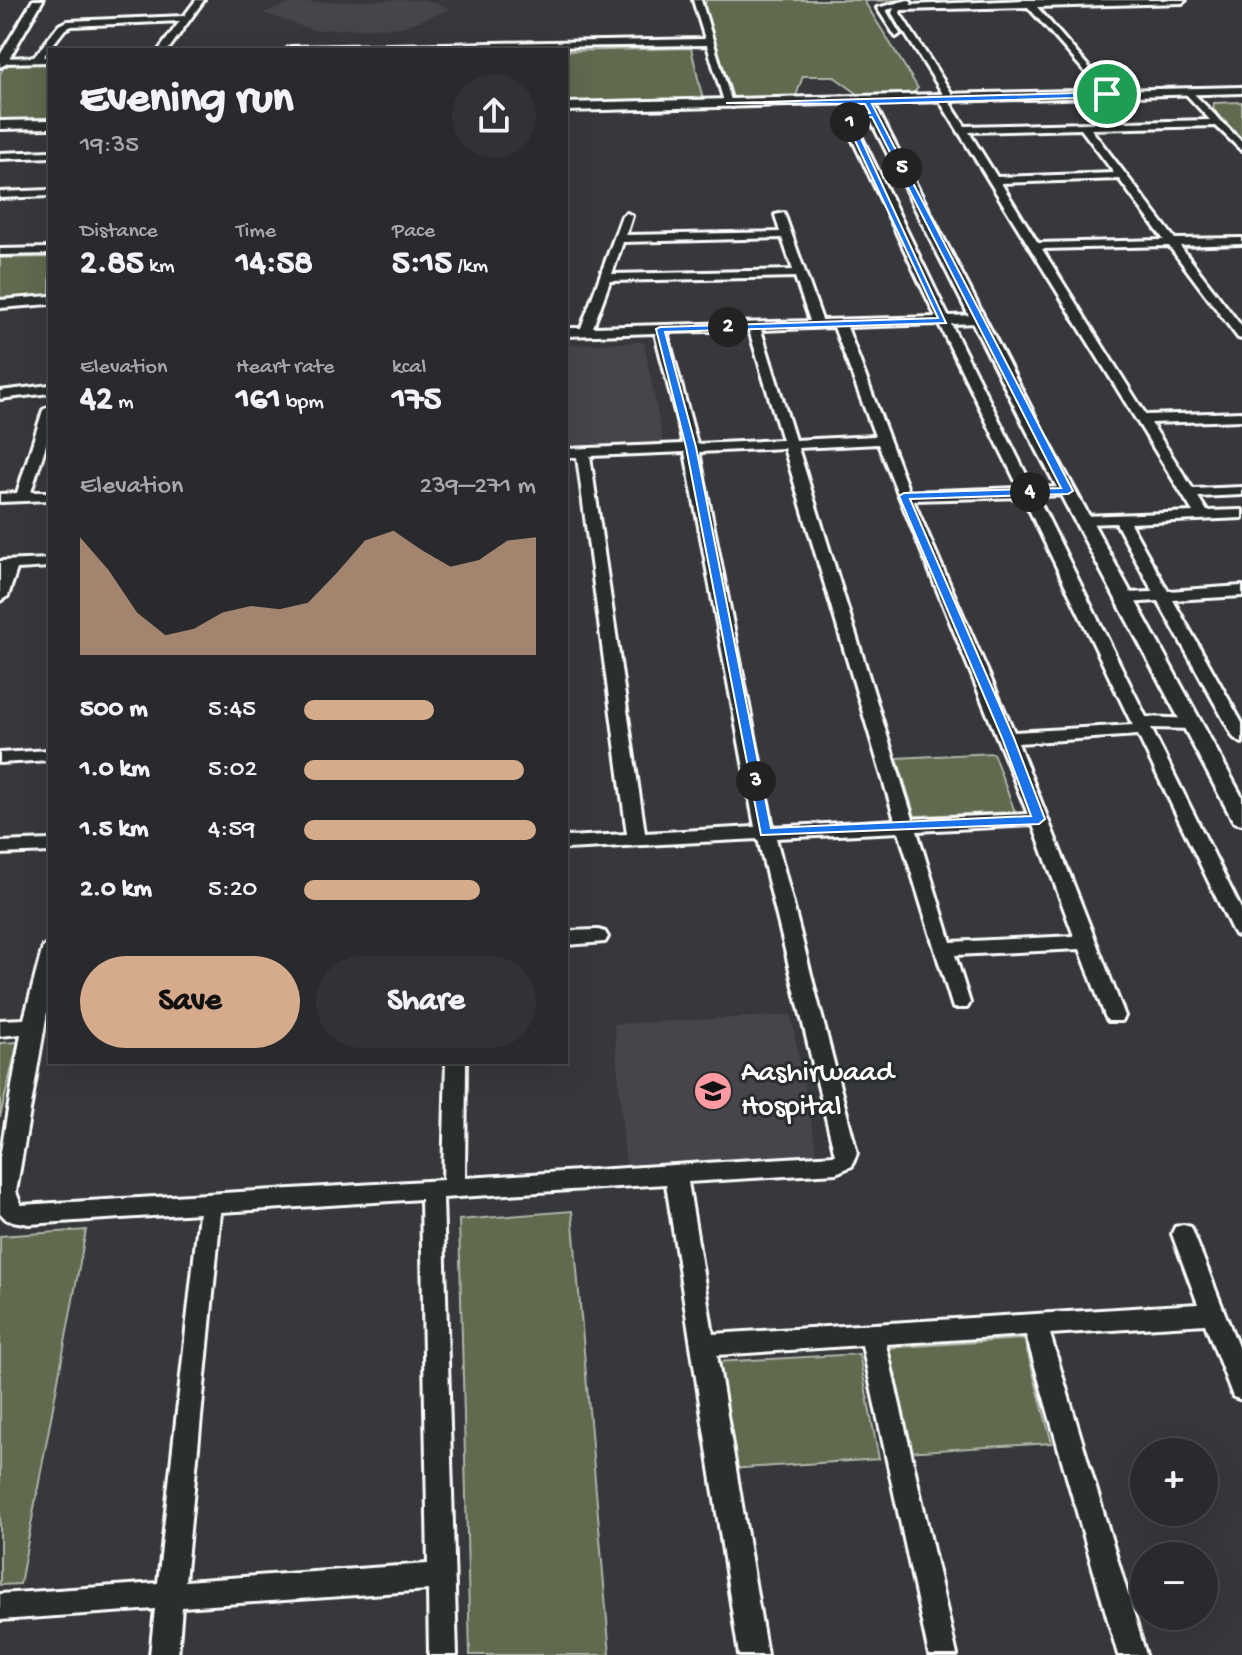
<!DOCTYPE html>
<meta charset="utf-8">
<style>
:root{--surface:#292a2d;--page:#313235;--text:#f1f3f6;--muted:#a5a7aa;--line:#454649;--accent:#d6ab8b}
body{margin:0;font-family:"Gochi Hand",sans-serif;background:var(--page);color:var(--text);height:100vh;display:flex;flex-direction:column;font-size:30px;white-space:nowrap}
*{box-sizing:border-box;margin:0}
p{font-size:26px;color:var(--muted)}
.icon{flex:none;width:44px;height:44px;fill:none;stroke:currentColor;stroke-width:2;stroke-linecap:round;stroke-linejoin:round}
.map{position:relative;flex:1;overflow:hidden}
.side{position:absolute;left:48px;top:48px;width:520px;height:1016px;display:flex;flex-direction:column;background:var(--surface);border-radius:0px;box-shadow:0 8px 32px #0002,0 0 0 2px var(--line)}
.side>*{flex:none}
.buttons{position:absolute;left:1130px;top:1438px;display:grid;gap:16px}
.buttons a{display:grid;place-items:center;width:88px;height:88px;border-radius:50%;background:var(--surface);box-shadow:0 8px 32px #0002,0 0 0 2px var(--line);font-size:40px}
.pin{position:absolute;display:grid;place-items:center;width:68px;height:68px;color:#fff;margin:-34px;border:4px solid #fff;border-radius:50%;box-shadow:0 2px 8px #0007}
.km{position:absolute;width:40px;height:40px;margin:-20px;border-radius:50%;background:#222;color:#fff;font-size:22px;line-height:40px;text-align:center}
.round{display:grid;place-items:center;flex:none;width:84px;height:84px;border-radius:42px;background:var(--page)}
.summary{display:flex;align-items:center;justify-content:space-between;height:136px;padding:0 32px}
h1{font-size:44px;font-weight:700;line-height:60px}
.metrics{display:grid;grid-template-columns:repeat(3,1fr);gap:12px;height:136px;padding:8px 32px}
.metrics div{display:grid;align-content:center}
.metrics b{font-size:34px;font-weight:700}
.metrics small{font-size:22px;font-weight:400}
.metrics p{font-size:22px}
.chart{height:224px;padding:16px 32px}
.chart p{display:flex;justify-content:space-between}
.chart svg{width:100%;height:144px;margin-top:8px;fill:var(--accent);opacity:.7}
.cta{display:flex;gap:16px;margin-top:auto;padding:16px 32px}
.cta a{flex:1;height:92px;border-radius:48px;background:var(--accent);color:#111;font-size:32px;font-weight:700;line-height:92px;text-align:center}
.cta a+a{background:var(--page);color:var(--text)}
ul{padding:0 32px;list-style:none;font-size:26px}
li{display:grid;grid-template-columns:128px 96px 1fr;align-items:center;height:60px}
li i{height:20px;border-radius:10px;background:var(--accent)}
.map>svg:first-child{display:block}
.built{fill:#46454c}
.green{fill:#616a50;stroke:#b0b4a8;stroke-width:2}
.lines{fill:none;stroke-linecap:round;stroke-linejoin:round}
.minor-casing{stroke:#fff;stroke-width:6}
.tertiary-casing{stroke:#fff;stroke-width:6}
.minor{fill:#2a2d2e;fill-rule:evenodd}
.tertiary{fill:#2a2d2e;fill-rule:evenodd}
.route{fill:#1a73e8;stroke:#fff;stroke-width:2;fill-rule:evenodd}
.labels{text-anchor:middle;dominant-baseline:central;stroke-width:6;stroke-linejoin:round;paint-order:stroke}
.poi-label{font-size:30px;fill:#fff;stroke:#2a2d2e;text-anchor:start}
</style>
<div class="map">
<svg width="1242" height="1655" viewBox="0 0 1242 1655">
<rect width="100%" height="100%" fill="#37383c"/>
<filter id="ink" filterUnits="userSpaceOnUse"><feTurbulence type="fractalNoise" baseFrequency=".0125" numOctaves="2"/><feDisplacementMap in="SourceGraphic" scale="16" xChannelSelector="R" yChannelSelector="G"/><feConvolveMatrix kernelMatrix="1 2 1 2 8 2 1 2 1" color-interpolation-filters="sRGB"/></filter>
<g filter="url(#ink)">
<g class="built">
<path d="M406 0H425L451 9 402 27 313 30 263 13 292 3Z"/>
<path d="M644 342 663 442 566 446V345Z"/>
<path d="M791 1015 818 1158 626 1168 614 1024Z"/>
</g>
<g class="green">
<path d="M706 0H913L864 1 918 88 909 97 865 99 833 76H803L795 99 734 101 705 8Z"/>
<path d="M691 48 703 100 566 104V51Z"/>
<path d="M50 62V118L0 120V74L5 65Z"/>
<path d="M1242 102V139L1213 109 1214 103Z"/>
<path d="M50 257V296L0 301V258Z"/>
<path d="M993 753 1015 812 915 816 897 758Z"/>
<path d="M18 1042 0 1117V1043Z"/>
<path d="M572 1211 610 1655H470L459 1220Z"/>
<path d="M86 1230 20 1584 0 1585V1236Z"/>
<path d="M1024 1339 1052 1443 905 1452 884 1348Z"/>
<path d="M859 1354 879 1459 730 1469 717 1362Z"/>
</g>
<g class="lines">
<defs>
<g id="minor">
<path d="M196 0H204L168 50H159L180 21 72 26 65 29 43 57 50 56V62L0 63 2 58 34 57 59 25 68 21 184 16Z"/>
<path d="M693 0H701L733 107 725 105 707 45 286 50 290 47 705 39Z"/>
<path d="M908 0 912 3 910 5 1025 0H1186L1182 3 1037 7 1112 94V98L1109 99 1028 7 901 10 900 13 956 100 950 103 965 126 1210 120 1184 92 1189 89 1242 142V151L1216 126 1091 129 1175 239 1242 238V244L1180 246 1242 327V339L1238 338 1169 246 1042 249 1146 415 1242 412V420L1151 423 1193 489 1242 487V495L1198 497 1207 511 1242 510V518L1130 523 1168 591 1242 586V596L1173 600 1242 723V743L1234 738 1158 601 1125 603 1117 598 1125 593 1153 592 1116 523 1083 524 1076 520 1083 516 1193 512 939 100 945 97 892 13 894 8 886 10 900 34 896 37 877 8ZM1081 129 1114 173 997 177 969 132ZM1119 179 1164 240 1038 243 1001 183Z"/>
<path d="M877 112V116L853 119 948 316 979 315 985 319 979 323 951 324 1033 488 1068 487 1075 491 1068 495 1037 496 1146 717 1193 719 1201 724 1193 729 1151 728 1242 911V937L1235 935 1232 930 1138 735 1018 743 1125 1016 1122 1021H1108L1105 1016 1080 949 955 955 970 1003 967 1008H953L899 832 776 838 857 1153 852 1166 836 1173 688 1182 713 1334 1198 1304 1172 1234 1175 1227 1183 1225 1191 1227 1242 1357V1400L1233 1397 1205 1324 1050 1334 1146 1655H1118L1026 1335 886 1344 957 1655H929L862 1345 717 1355 767 1655H739L666 1184 443 1198 457 1655H429L428 1590 182 1607 178 1655H150L155 1609 0 1620V1594L158 1583 199 1213 29 1224 7 1220 0 1213V1157L21 1034 0 1036V1020L24 1019 43 947 50 945V995L16 1192 21 1205 443 1180 446 1062H466L465 1178 835 1155 758 839 566 849V837L627 834 577 457H566V449L683 444 655 333 566 336V328H581L622 216 627 213 632 216 626 235 780 232 775 215 784 213 822 320 936 317 842 117ZM782 238 793 270 612 274 623 242ZM795 277 810 321 593 327 610 281ZM939 324 1019 488 909 492 847 327ZM834 327 875 436 795 440 761 330ZM749 330 782 440 697 444 667 332ZM878 444 1028 814 913 819 798 448ZM784 448 895 820 773 827 699 452ZM685 452 755 827 645 833 590 456ZM1023 497 1131 722 1133 725 1014 732 913 500ZM1033 825 1074 936 951 942 917 831ZM421 1199 428 1564 185 1581 221 1212Z"/>
<path d="M50 151V157L0 159V153Z"/>
<path d="M50 190V196L0 198V192Z"/>
<path d="M50 248V254L0 255V249Z"/>
<path d="M50 296V304L0 308V300Z"/>
<path d="M50 385V393L0 399V391Z"/>
<path d="M50 406V432L31 492H50V500L0 502V494L17 493 43 410Z"/>
<path d="M50 559V567L17 569 8 596 0 601V561Z"/>
<path d="M50 750V760L0 763V753Z"/>
<path d="M50 840V852L0 854V842Z"/>
<path d="M598 930 605 932 608 937 605 942 566 945V931Z"/>
</g>
<g id="tertiary">
<path d="M33 0H43L6 64 0 67V55Z"/>
<path d="M1242 87V93L874 103 1043 431 1242 797V824L1234 822 1231 817 1027 431 862 103 566 111V103Z"/>
<path d="M50 120V128L0 129V121Z"/>
</g>
</defs>
<use href="#minor" class="minor-casing"/>
<use href="#tertiary" class="tertiary-casing"/>
<use href="#minor" class="minor"/>
<use href="#tertiary" class="tertiary"/>
</g>
</g>
<path class="route" d="M1107 92 1111 97 872 104 1073 491 1068 494 910 499 1014 738 1045 819 1039 824 761 835 686 447 656 329 660 327 938 318 844 117 870 113 865 104 726 103ZM872 117 1061 488 904 493 899 496 1002 738 1031 816 771 828 696 447 665 332 946 323 852 119Z"/>
<defs>
<symbol id="school-disc" viewBox="-11 -11 22 22"><circle r="9.5" fill="#ff9aa2" stroke="#2a2d2e"/><path d="M0-5L7-2L0 1L-7-2ZM-4 1L0 2.5L4 1V4Q0 6-4 4Z" fill="#111"/></symbol>
</defs>
<g fill-rule="evenodd">
<use href="#school-disc" x="691" y="1069" width="44" height="44"/>
</g>
<g class="labels">
<g class="poi-label">
<text x="741" y="1074">Aashirwaad<tspan x="741" dy="34">Hospital</tspan></text>
</g>
</g>
</svg>
<div class="buttons">
<a>+</a>
<a>−</a>
</div>
<div class="pin" style="left:1107px;top:94px;background:#1e9e55"><svg class="icon" aria-label="arrive" viewBox="0 0 24 24"><path d="M6 21V4h12l-3 4 3 4H6"/></svg></div>
<b class="km" style="left:850px;top:122px">1</b>
<b class="km" style="left:728px;top:327px">2</b>
<b class="km" style="left:756px;top:781px">3</b>
<b class="km" style="left:1030px;top:492px">4</b>
<b class="km" style="left:902px;top:168px">5</b>
<section class="side">
<div class="summary"><div><h1>Evening run</h1><p>19:35</p></div><a class="round"><svg class="icon" aria-label="share" viewBox="0 0 24 24"><path d="M12 15V3M7 8l5-5 5 5M5 13v7h14v-7"/></svg></a></div>
<div class="metrics">
<div><p>Distance</p><b>2.85<small> km</small></b></div>
<div><p>Time</p><b>14:58</b></div>
<div><p>Pace</p><b>5:15<small> /km</small></b></div>
</div>
<div class="metrics">
<div><p>Elevation</p><b>42<small> m</small></b></div>
<div><p>Heart rate</p><b>161<small> bpm</small></b></div>
<div><p>kcal</p><b>175</b></div>
</div>
<div class="chart"><p><span>Elevation</span>239–271 m</p>
<svg viewBox="0 0 160 44" preserveAspectRatio="none"><path d="M0 44V8L10 18L20 31L30 38L40 36L50 31L60 29L70 30L80 28L90 19L100 9L110 6L120 12L130 17L140 15L150 9L160 8V44z"/></svg>
</div>
<ul>
<li><b>500 m</b>5:45<i style="width:56%"></i></li>
<li><b>1.0 km</b>5:02<i style="width:95%"></i></li>
<li><b>1.5 km</b>4:59<i style="width:100%"></i></li>
<li><b>2.0 km</b>5:20<i style="width:76%"></i></li>
</ul>
<div class="cta"><a>Save</a><a>Share</a></div>
</section>
</div>
